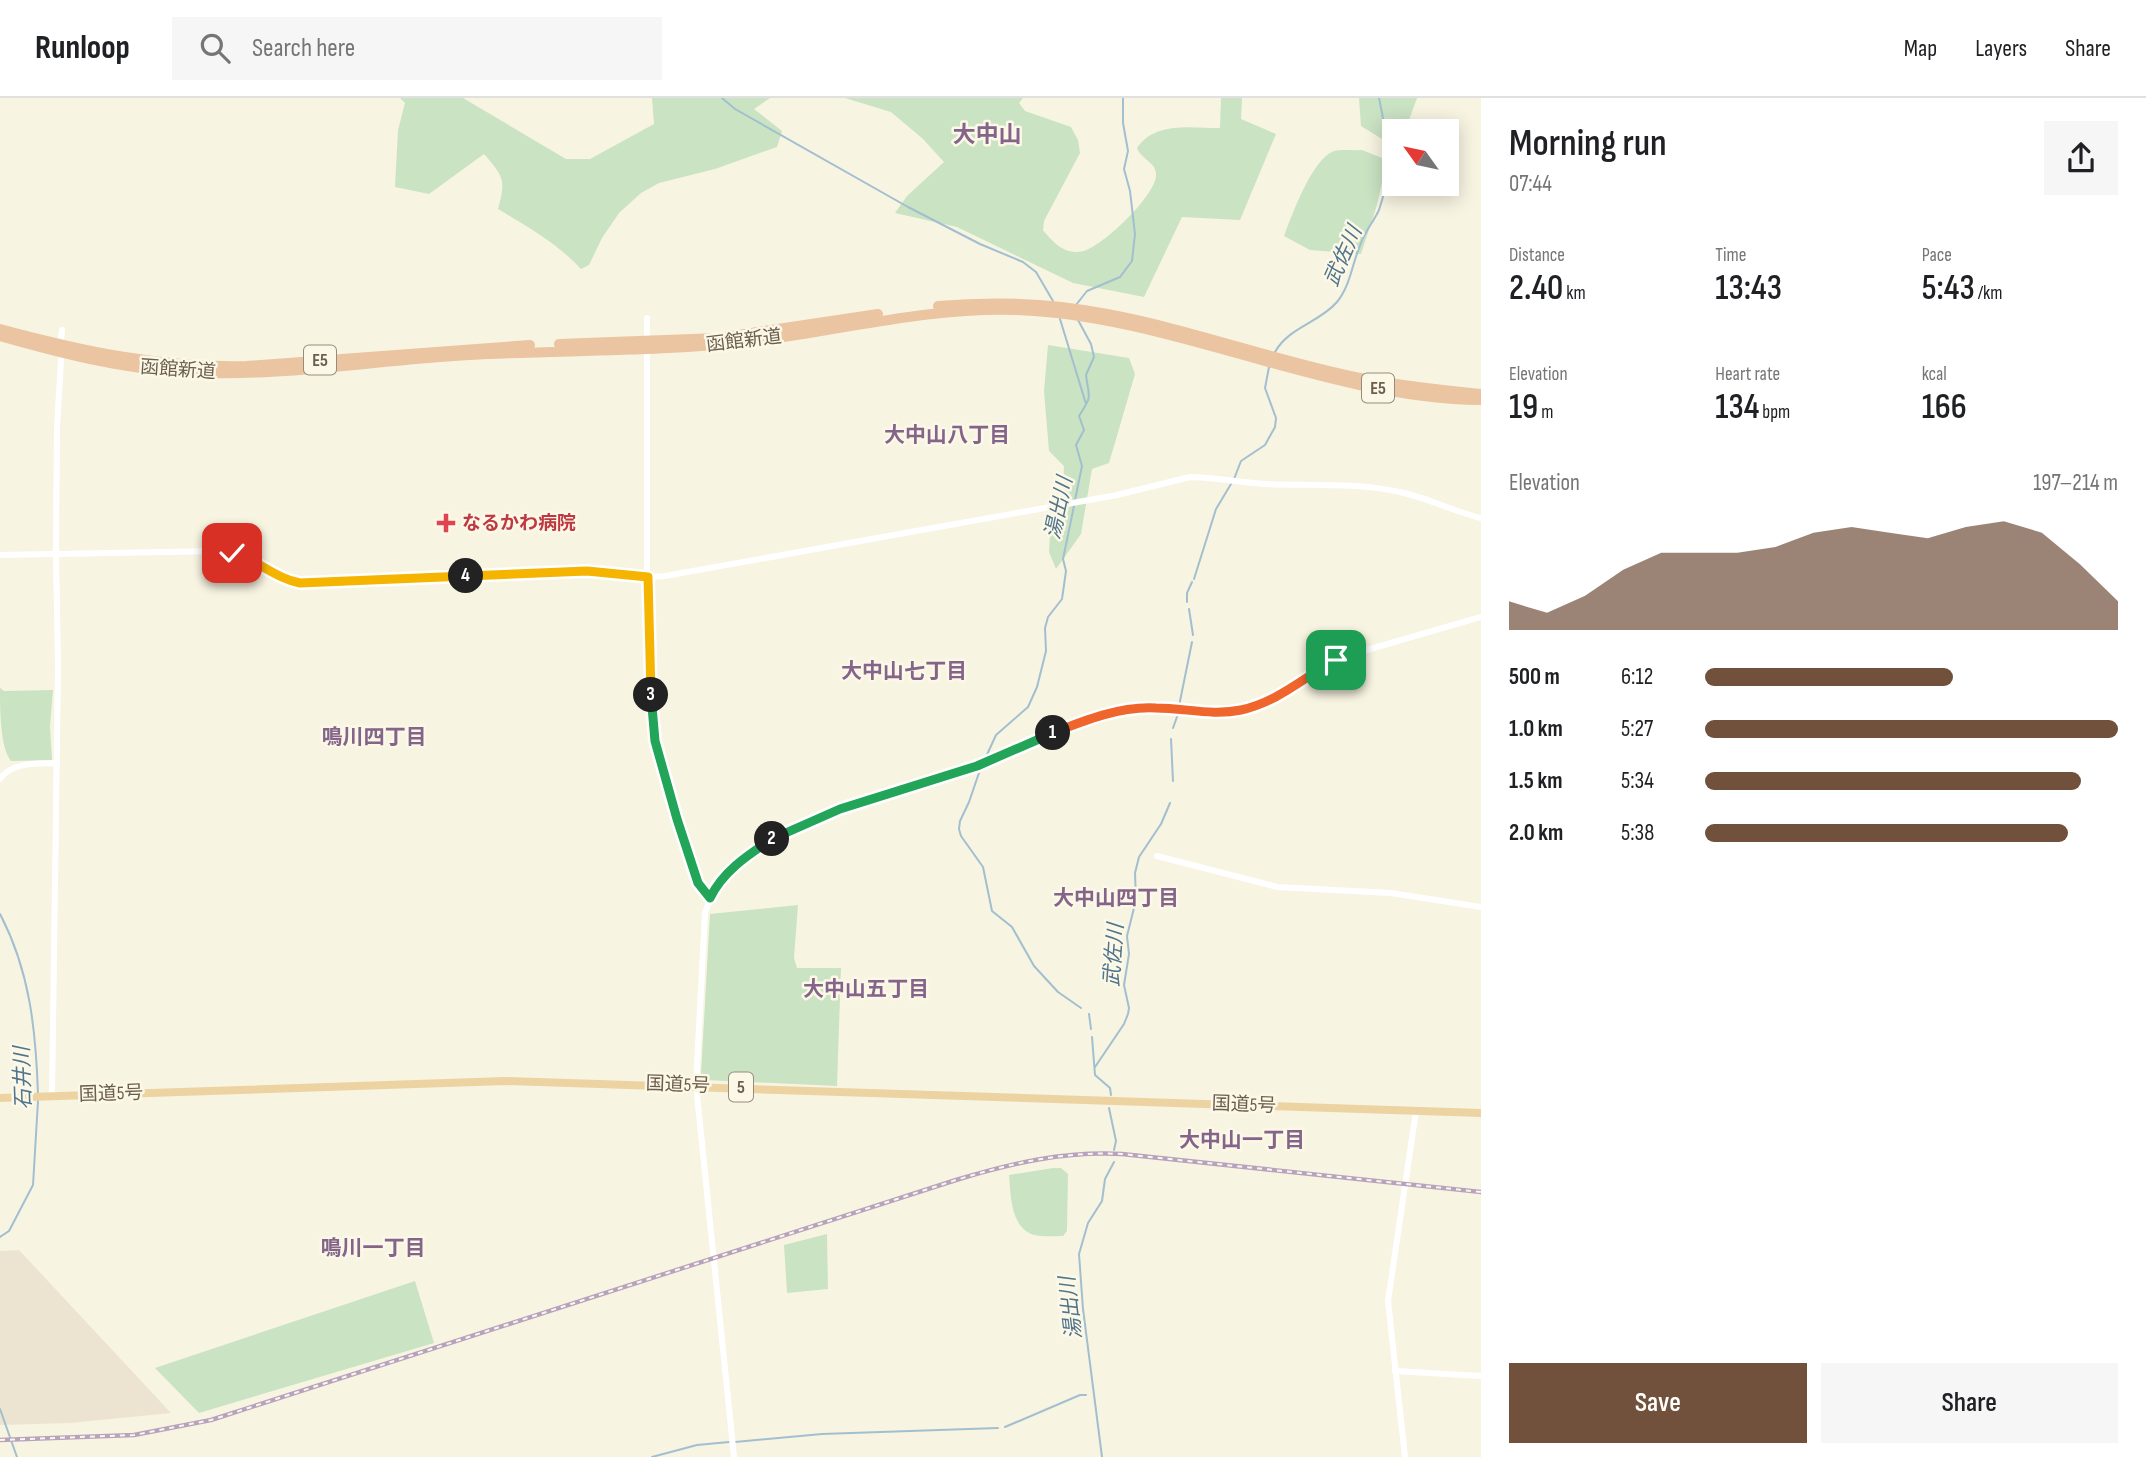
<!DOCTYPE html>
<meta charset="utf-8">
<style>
:root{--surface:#fff;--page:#f6f6f6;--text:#202124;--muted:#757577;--line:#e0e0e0;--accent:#71513b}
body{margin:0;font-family:"Sofia Sans Condensed","Noto Sans JP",sans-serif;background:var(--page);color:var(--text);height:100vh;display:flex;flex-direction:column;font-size:26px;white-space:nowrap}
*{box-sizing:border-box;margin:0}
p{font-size:23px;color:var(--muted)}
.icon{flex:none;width:38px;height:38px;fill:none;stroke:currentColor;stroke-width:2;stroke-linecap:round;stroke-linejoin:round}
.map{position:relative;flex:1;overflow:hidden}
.details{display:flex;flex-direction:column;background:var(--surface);width:665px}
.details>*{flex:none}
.needle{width:46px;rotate:303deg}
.fabs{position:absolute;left:1382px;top:21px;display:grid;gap:14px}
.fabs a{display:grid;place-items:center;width:77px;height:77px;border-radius:0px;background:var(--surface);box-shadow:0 4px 18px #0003;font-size:35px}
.pin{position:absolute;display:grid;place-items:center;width:60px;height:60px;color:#fff;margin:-30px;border-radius:14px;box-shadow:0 4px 10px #0006}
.km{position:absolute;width:35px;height:35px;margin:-18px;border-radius:50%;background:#222;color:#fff;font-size:19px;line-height:35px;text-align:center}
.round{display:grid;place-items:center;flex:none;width:74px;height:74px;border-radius:0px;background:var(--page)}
.summary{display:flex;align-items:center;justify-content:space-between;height:119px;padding:0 28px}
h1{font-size:38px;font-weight:600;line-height:52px}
.stats{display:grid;grid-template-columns:repeat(3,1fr);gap:10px;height:119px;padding:7px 28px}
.stats div{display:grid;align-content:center}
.stats b{font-size:35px;font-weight:600}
.stats small{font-size:19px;font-weight:400}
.stats p{font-size:19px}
.chart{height:196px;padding:14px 28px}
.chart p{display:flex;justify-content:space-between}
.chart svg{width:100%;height:126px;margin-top:7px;fill:var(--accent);opacity:.7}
.action{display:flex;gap:14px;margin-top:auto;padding:14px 28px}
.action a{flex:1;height:80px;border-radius:0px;background:var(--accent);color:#fff;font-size:28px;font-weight:600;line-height:80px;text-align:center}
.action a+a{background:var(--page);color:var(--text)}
ul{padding:0 28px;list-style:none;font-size:23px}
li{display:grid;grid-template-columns:112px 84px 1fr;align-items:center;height:52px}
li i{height:18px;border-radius:9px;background:var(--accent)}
header{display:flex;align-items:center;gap:42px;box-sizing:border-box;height:98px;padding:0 35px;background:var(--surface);border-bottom:2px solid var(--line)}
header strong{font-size:33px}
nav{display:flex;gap:38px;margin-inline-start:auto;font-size:24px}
.search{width:490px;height:63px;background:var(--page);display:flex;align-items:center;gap:18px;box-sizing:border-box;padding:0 24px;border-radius:0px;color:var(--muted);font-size:26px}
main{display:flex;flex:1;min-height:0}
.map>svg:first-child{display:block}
.residential{fill:#ece4d0}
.green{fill:#cae3c3}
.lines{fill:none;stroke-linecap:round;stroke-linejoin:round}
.stream{stroke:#a2bfcf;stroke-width:2}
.tertiary{stroke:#fff;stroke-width:6}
.trunk{stroke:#edd3a2;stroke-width:8}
.motorway{stroke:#ebc4a1;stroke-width:10}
.rail-casing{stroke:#b8a3bf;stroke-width:4.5}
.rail{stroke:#fcf8e8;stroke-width:2;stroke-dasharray:5;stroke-linecap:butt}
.split-1-casing{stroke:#fff;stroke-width:14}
.split-2-casing{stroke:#fff;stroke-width:14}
.split-3-casing{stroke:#fff;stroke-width:14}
.split-4-casing{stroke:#fff;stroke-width:14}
.split-5-casing{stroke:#fff;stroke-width:14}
.split-1{stroke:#f0652b;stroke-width:9}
.split-2{stroke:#22a559;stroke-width:9}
.split-3{stroke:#22a559;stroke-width:9}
.split-4{stroke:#f5b400;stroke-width:9}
.split-5{stroke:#f5b400;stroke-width:9}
.health-dot{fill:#e0444e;stroke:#fcf8e8;stroke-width:2.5}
.labels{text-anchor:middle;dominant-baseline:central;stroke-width:5;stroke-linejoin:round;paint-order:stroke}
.shield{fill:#fcf8e8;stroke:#978c7b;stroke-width:2}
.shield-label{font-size:18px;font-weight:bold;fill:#6c5e4c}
.street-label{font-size:19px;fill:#6c5e4c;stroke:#fcf8e8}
.health-label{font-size:19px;font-weight:bold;fill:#be3a42;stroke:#fcf8e8;text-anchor:start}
.water-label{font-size:21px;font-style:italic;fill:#51758a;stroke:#fcf8e8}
.neighbourhood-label{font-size:21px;font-weight:bold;fill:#846589;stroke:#fcf8e8}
.quarter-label{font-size:23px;font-weight:bold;fill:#846589;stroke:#fcf8e8}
</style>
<header>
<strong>Runloop</strong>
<div class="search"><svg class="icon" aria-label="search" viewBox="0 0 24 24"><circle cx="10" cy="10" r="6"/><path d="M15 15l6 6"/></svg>Search here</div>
<nav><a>Map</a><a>Layers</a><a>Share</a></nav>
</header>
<main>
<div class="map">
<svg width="1481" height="1359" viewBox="0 0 1481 1359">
<rect width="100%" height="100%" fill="#f8f4e2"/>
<path class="residential" d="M19 1152 171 1315 71 1325 0 1327V1153Z"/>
<g class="green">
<path d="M400 0H463L566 61H590L654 26 652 0H770L754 11 782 33 777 49 715 71 659 85 641 95 619 115 602 140 589 167 581 171C557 145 528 129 498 111 506 82 504 79 484 56L429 96 395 89 398 32 405 5Z"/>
<path d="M845 0H1023L1019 5 1025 13 1071 29 1078 42 1080 55 1044 123 1043 132C1053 145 1066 158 1084 153 1103 148 1159 95 1156 75 1155 64 1141 61 1137 50 1155 23 1191 30 1220 30L1221 0H1242L1241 21 1276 36 1240 122 1182 119 1144 199 1073 185 957 129 895 115 907 98 944 64 923 41 891 14Z"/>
<path d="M1359 0H1417L1405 33H1395V49L1361 28Z"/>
<path d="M1362 52 1387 62 1377 107 1361 156 1310 152 1284 138C1292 117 1312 61 1334 53 1342 51 1354 53 1362 52Z"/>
<path d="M1048 247 1129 260 1135 276 1109 365 1092 371 1081 436 1056 471 1049 454 1050 436 1063 391 1064 368 1049 353 1044 293Z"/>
<path d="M0 590 4 593 53 592 50 628 52 662 11 663C0 649 0 611 0 590Z"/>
<path d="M798 807 794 860 797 870H841L837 988 705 982 701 976 710 816Z"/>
<path d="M1053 1070H1061L1068 1076 1067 1133 1063 1138C1054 1138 1042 1139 1034 1137 1010 1129 1011 1098 1009 1077Z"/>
<path d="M827 1136 828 1191 787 1195 784 1147Z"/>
<path d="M415 1183 434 1245 199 1315 155 1270Z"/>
</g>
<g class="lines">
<g class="stream">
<path d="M722 0 735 11 908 109 980 146 1023 164 1036 174 1053 203"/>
<path d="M1076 207 1087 193 1120 179 1132 163 1135 136 1130 93 1124 71 1128 53 1123 25V0"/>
<path d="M1060 221 1086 306"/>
<path d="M1275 254C1289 229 1319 225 1337 204 1351 187 1352 165 1361 145 1365 133 1374 123 1379 112 1392 76 1387 36 1379 0"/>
<path d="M1234 381 1241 363 1265 347 1275 329 1276 320 1265 290 1269 269"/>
<path d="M1075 402 1082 368 1076 347 1084 332 1079 318C1093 296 1089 301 1086 277L1094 259 1091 246 1078 222"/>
<path d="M1194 481 1216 411 1231 386"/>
<path d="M1187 504V495L1192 484"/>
<path d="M1189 511 1193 537"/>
<path d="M1179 608 1192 544"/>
<path d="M1173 630 1178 616"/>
<path d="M1171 641 1173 683"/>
<path d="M985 661 996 637 1028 609 1037 589 1046 553 1045 530 1048 519 1062 501 1066 473 1063 461 1074 408"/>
<path d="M981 669 969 704 960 723 959 731 961 738 983 769 992 813 1012 829 1034 868 1058 894 1081 910"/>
<path d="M0 816C30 873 36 933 38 997"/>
<path d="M1089 916 1091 931"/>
<path d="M1092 939 1095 977 1110 990 1111 997"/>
<path d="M1095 969 1124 926 1128 916 1129 910 1124 887 1129 856 1127 838 1136 802 1135 775 1139 759 1161 726 1170 705"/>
<path d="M1109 1010 1116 1043 1114 1052"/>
<path d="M0 1139 9 1133 33 1087 38 1003"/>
<path d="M0 1311 17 1359"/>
<path d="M1005 1329 1080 1297H1086"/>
<path d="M735 1344 822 1336 998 1330"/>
<path d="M652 1359 697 1347 729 1344"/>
<path d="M1102 1359 1083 1211 1079 1156 1088 1125 1102 1103 1105 1081 1114 1064"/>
</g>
<g class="tertiary">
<path d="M647 220V479L651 611 655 643 691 767 698 785 710 800"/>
<path d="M61 242 62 232"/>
<path d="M0 457 219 453C257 458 274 484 312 486L587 473 647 479 665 478 1117 397 1190 379C1215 379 1240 385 1265 386 1311 388 1359 384 1404 395 1430 401 1455 414 1481 420"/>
<path d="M0 681C13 663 37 666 57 665"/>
<path d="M1157 758 1277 789 1391 795 1481 809"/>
<path d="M52 998 58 569 56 455 57 329 61 262"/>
<path d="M1395 1273 1481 1278"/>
<path d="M734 1359 696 987 705 815C709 803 713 792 721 782 772 716 900 698 974 669 1026 650 1073 622 1128 612 1170 604 1212 622 1254 609 1288 598 1313 571 1346 558L1481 519"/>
<path d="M1405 1359 1388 1203 1416 1013"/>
</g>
<path class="trunk" d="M0 1000 505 983 1481 1015"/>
<g class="motorway">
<path d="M938 208C995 203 1052 205 1107 216 1193 232 1275 263 1360 280 1400 288 1440 292 1481 296"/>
<path d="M0 231C82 253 160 270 246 268L530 247"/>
<path d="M0 238C60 255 122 271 184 274 279 280 375 262 470 257 565 252 661 254 755 243 843 232 928 209 1017 212 1175 218 1322 300 1481 302"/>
<path d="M559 246 718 240 878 216"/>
</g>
<defs>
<path id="rail" d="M0 1342 134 1337 211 1322 956 1082C1012 1065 1064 1053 1122 1056L1481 1094"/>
</defs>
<use href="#rail" class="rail-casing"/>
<use href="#rail" class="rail"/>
</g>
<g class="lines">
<defs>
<path id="split-1" d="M1053 635C1085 622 1121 608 1156 610 1185 610 1212 618 1241 612 1278 604 1304 579 1336 562"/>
<path id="split-2" d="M772 741 840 711 977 668 1053 635"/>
<path id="split-3" d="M651 597 655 643 677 721 698 785 710 800C723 773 748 757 772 741"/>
<path id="split-4" d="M466 478 587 473 648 479 651 597"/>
<path id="split-5" d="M232 455C257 461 274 480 300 485L466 478"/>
</defs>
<use href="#split-1" class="split-1-casing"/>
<use href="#split-2" class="split-2-casing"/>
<use href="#split-3" class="split-3-casing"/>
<use href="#split-4" class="split-4-casing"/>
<use href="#split-5" class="split-5-casing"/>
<use href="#split-1" class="split-1"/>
<use href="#split-2" class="split-2"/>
<use href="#split-3" class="split-3"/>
<use href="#split-4" class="split-4"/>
<use href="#split-5" class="split-5"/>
</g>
<path class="health-dot" d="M442.5 414.5h7v7h7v7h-7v7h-7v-7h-7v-7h7z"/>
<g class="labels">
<g class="shield">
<rect x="304" y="247.5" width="32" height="29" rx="5"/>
<rect x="1362" y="275.5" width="32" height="29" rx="5"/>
<rect x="729" y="974.5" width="24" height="29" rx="5"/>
</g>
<g class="shield-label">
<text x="320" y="262">E5</text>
<text x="1378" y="290">E5</text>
<text x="741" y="989">5</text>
</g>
<g class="street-label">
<text transform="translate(744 243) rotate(-7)">函館新道</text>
<text transform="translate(178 272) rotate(4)">函館新道</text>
<text transform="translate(678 987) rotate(2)">国道5号</text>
<text transform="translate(111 996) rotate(-2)">国道5号</text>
<text transform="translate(1244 1007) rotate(2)">国道5号</text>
</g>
<g class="health-label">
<text x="462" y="425">なるかわ病院</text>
</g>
<g class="water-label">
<text transform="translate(1343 158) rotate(-66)">武佐川</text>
<text transform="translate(1059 410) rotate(-78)">湯出川</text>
<text transform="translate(1114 857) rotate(-86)">武佐川</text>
<text transform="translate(23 980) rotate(-92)">石井川</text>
<text transform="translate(1071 1210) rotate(-97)">湯出川</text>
</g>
<g class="neighbourhood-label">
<text x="947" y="337">大中山八丁目</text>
<text x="904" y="573">大中山七丁目</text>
<text x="374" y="639">鳴川四丁目</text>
<text x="1116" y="800">大中山四丁目</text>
<text x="866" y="891">大中山五丁目</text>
<text x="1242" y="1042">大中山一丁目</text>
<text x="373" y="1150">鳴川一丁目</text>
</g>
<g class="quarter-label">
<text x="987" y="37">大中山</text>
</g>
</g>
</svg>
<div class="fabs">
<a><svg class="needle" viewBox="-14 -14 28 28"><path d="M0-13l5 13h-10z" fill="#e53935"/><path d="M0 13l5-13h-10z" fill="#757577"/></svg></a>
</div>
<div class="pin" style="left:1336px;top:562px;background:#1e9e55"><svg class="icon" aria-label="arrive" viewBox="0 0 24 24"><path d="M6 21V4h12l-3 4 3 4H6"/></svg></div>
<div class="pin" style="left:232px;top:455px;background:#d93025"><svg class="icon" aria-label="check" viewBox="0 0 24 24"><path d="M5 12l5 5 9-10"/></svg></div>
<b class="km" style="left:1053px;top:635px">1</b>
<b class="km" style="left:772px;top:741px">2</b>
<b class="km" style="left:651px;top:597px">3</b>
<b class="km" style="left:466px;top:478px">4</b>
</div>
<section class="details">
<div class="summary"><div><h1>Morning run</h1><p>07:44</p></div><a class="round"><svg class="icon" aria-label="share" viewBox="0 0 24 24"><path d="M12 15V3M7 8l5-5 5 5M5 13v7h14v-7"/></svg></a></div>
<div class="stats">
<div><p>Distance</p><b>2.40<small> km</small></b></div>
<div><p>Time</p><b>13:43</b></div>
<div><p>Pace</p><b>5:43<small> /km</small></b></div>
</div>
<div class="stats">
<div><p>Elevation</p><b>19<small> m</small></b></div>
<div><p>Heart rate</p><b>134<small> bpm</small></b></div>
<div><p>kcal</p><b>166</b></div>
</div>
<div class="chart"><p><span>Elevation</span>197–214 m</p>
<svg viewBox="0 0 160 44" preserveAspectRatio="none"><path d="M0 44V34L10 38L20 32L30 23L40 17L50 17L60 17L70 15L80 10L90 8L100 10L110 12L120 8L130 6L140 10L150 21L160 34V44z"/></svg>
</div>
<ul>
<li><b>500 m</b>6:12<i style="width:60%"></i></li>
<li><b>1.0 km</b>5:27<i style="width:100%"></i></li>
<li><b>1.5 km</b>5:34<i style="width:91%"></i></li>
<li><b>2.0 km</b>5:38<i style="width:88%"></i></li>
</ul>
<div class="action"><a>Save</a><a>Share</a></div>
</section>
</main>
